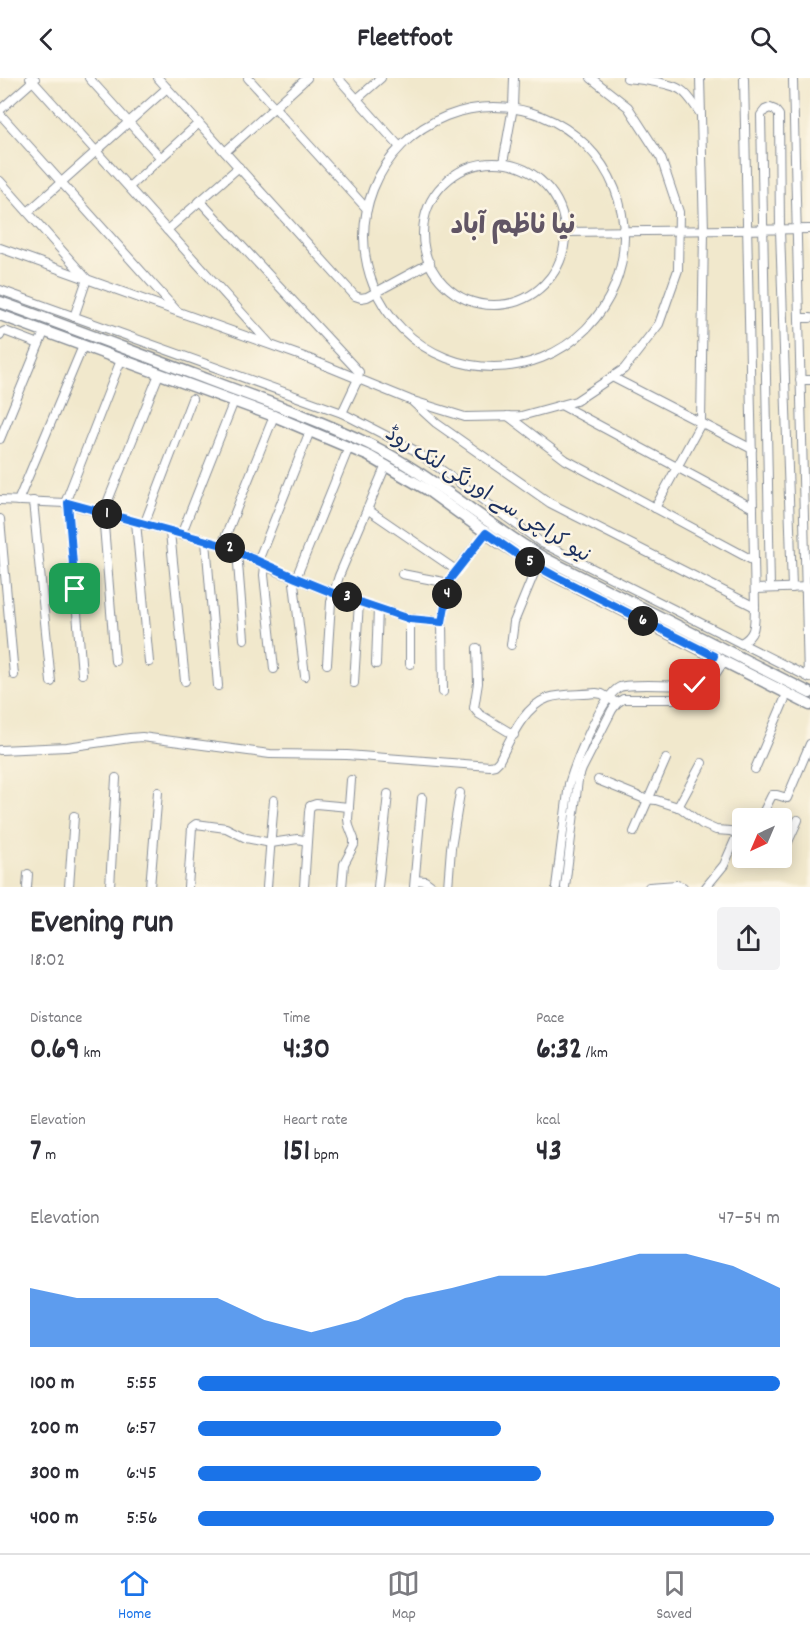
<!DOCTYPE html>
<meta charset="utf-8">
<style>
:root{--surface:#fff;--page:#f2f2f3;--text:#2b2b33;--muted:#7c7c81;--line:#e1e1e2;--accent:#1a73e8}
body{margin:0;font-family:Dekko,"Playpen Sans Arabic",sans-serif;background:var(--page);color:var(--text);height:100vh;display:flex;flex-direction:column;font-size:22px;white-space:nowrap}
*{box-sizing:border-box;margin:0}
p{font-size:20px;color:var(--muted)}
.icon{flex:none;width:33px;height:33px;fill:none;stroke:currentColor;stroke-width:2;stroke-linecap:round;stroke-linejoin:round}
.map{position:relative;height:809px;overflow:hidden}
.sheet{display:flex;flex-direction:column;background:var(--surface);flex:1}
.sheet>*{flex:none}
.needle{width:39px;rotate:224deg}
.fabs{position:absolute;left:732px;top:730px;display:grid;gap:12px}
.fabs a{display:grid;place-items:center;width:60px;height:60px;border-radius:6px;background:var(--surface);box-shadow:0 3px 15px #0003;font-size:30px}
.pin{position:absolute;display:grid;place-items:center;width:51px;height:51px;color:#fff;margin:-26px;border-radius:12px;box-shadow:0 3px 9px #0006}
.km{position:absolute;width:30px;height:30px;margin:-15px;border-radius:50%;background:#222;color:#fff;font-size:16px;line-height:30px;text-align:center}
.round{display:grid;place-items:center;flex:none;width:63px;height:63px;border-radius:6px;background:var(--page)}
.head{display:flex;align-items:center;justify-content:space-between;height:102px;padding:0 30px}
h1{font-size:33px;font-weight:700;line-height:45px}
.stats{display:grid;grid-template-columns:repeat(3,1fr);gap:9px;height:102px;padding:6px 30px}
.stats div{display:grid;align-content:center}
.stats b{font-size:30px;font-weight:700}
.stats small{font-size:16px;font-weight:400}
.stats p{font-size:16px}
.chart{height:168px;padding:12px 30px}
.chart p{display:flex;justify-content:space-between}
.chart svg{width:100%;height:108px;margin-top:6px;fill:var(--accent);opacity:.7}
ul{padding:0 30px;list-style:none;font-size:20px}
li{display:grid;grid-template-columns:96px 72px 1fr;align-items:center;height:45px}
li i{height:15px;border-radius:8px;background:var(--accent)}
header{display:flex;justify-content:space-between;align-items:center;height:78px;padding:0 30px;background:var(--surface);font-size:27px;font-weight:700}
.tab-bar{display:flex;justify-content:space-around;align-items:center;height:84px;border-top:2px solid var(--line);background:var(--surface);font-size:16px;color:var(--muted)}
.tab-bar a{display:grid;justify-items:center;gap:3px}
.tab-bar .on{color:var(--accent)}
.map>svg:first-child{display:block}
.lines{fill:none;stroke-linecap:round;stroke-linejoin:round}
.street-casing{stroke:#868c95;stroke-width:10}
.secondary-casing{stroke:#868c95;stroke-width:13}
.street{stroke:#fff;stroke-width:8}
.secondary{stroke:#fff;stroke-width:10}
.route-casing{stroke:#fff;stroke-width:12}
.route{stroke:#1a73e8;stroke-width:8}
.labels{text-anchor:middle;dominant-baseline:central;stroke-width:5;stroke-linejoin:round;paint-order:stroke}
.street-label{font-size:21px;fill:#1b2f5e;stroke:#fcf5e5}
.district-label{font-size:27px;font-weight:bold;fill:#615565;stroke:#fcf5e5}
</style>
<header><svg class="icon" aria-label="back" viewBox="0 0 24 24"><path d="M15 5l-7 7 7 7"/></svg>Fleetfoot<svg class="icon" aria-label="search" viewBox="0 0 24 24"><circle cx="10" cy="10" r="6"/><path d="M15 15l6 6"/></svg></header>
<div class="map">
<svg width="810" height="809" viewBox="0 0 810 809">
<rect width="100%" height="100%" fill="#fcf5e5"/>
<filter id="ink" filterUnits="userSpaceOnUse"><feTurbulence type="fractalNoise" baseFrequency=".0167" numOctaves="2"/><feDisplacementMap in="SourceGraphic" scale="12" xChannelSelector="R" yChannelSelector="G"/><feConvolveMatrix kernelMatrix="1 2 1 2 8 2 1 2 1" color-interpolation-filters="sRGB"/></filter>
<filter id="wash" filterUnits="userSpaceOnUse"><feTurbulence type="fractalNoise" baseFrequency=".008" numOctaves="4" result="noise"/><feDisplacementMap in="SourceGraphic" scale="24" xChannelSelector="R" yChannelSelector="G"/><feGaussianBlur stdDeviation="1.35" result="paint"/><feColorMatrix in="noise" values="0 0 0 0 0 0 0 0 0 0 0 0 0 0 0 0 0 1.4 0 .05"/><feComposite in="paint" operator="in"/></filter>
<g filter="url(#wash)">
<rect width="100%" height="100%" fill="#f1e8cc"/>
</g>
<g filter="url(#ink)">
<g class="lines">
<defs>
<g id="street">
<path d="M30 0 269 265"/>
<path d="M89 0 161 80"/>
<path d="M158 0 355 218 361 220 367 219 430 185"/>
<path d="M248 0 367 131"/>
<path d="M338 0 399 68"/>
<path d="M627 0C641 2 669 4 681 12 689 17 694 27 700 35"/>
<path d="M793 2 808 599"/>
<path d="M357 21 381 0"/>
<circle cx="494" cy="159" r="130"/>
<path d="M0 32 35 1"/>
<path d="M0 36 176 232"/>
<path d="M225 74 307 0"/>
<circle cx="494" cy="156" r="71"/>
<path d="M503 85 513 29 514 0"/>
<path d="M0 103 87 201 74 239"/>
<path d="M129 109 199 45"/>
<path d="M200 123 359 294 358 301 342 335"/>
<path d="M28 134 167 10"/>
<path d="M167 152 239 89"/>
<path d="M565 154 810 151"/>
<path d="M0 170 307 280 410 322 465 339 521 338 576 323 624 291 659 246 678 192 679 134 661 80 628 29 591 0"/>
<path d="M0 212 342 335 414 372 542 465 810 600"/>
<path d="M799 240H810"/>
<path d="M0 258 1 255 5 253 39 266"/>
<path d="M612 299 752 371"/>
<path d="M800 302H810"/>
<path d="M413 324 436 345 550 425 755 529"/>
<path d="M561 327 753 430"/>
<path d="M508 338 566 382 754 483"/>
<path d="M0 361 44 254"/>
<path d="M0 422 65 425 222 467 251 479 265 488 285 496 333 515 410 541 442 544"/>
<path d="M18 423 83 268"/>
<path d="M33 423 51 604"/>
<path d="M65 425 121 282"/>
<path d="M68 425 82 596"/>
<path d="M655 430 701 345 704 153 700 0"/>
<path d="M367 431 456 492"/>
<path d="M0 441 14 597"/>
<path d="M136 444 149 584"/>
<path d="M144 447 192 321"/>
<path d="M170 454 185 603"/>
<path d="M181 457 234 323"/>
<path d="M206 463 218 608"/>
<path d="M222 467 274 338"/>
<path d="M237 473 244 561"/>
<path d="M258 483 310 353"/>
<path d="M265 488 264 497 274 591"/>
<path d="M402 496 449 505"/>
<path d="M770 510 761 37 765 32 770 30 775 32 779 37 780 152 792 510"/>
<path d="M755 511 810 509"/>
<path d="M741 565C757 556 754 546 755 529L744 0"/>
<path d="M511 567 514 544 537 488"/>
<path d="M477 570 478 605 474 630 479 636 514 657"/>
<path d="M115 583 103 435 159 296"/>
<path d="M327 586 331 524 339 498 386 387"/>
<path d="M376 586 378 530"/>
<path d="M410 586V541"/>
<path d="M305 598 294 505 349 369"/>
<path d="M354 605 359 524"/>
<path d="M443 614 442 544 449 505 456 492 486 455"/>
<path d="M0 672 67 669 130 660 142 659 270 676 347 677 490 688 495 687 499 683C510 662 523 629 548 620 562 615 581 617 596 615L602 616 617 625"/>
<path d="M755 691 787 616"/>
<path d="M598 702 645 721 656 722 681 730 702 746 716 752 730 753 742 757"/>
<path d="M678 729 702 685"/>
<path d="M760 741 772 717H777L787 720 810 666"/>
<path d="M634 754 666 681"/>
<path d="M782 770 787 766 798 742"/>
<path d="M415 802 425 803 433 809"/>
<path d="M27 809 28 796"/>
<path d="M69 809 74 738"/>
<path d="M110 809 116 700"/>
<path d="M150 809 158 714"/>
<path d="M188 809 192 749 196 746 226 750 246 760 271 765 298 761 307 763"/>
<path d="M267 809 274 722"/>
<path d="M304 809 309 734 310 728 316 726 349 729"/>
<path d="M342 809 344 786 354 767V761L349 748 348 741 351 702"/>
<path d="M378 809 388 716"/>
<path d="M414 809 422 720"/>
<path d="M448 809 451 770 460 715"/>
<path d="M556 809 569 706C575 686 602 617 620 609 632 605 675 608 690 608 703 605 708 589 714 578"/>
<path d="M565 809 578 702 582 691 612 632 617 625 623 621H688L697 620 703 615 724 583"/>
<path d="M649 809 677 807 683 809"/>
<path d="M706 809 724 787 738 755"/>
</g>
<g id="secondary">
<path d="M0 224C70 249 139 276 209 302 262 322 317 341 369 366 432 397 484 445 544 480L810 615"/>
<path d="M0 237 274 338 369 378 426 411 500 465 555 498 810 627"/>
</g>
</defs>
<use href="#street" class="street-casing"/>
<use href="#secondary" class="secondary-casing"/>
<use href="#street" class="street"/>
<use href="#secondary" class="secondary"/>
</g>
</g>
<g class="lines" filter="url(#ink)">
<defs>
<path id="route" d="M75 511 68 425 222 467 296 500 333 515 410 541 442 544 450 501 486 455 522 480 555 498 714 578 701 602 695 607"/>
</defs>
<use href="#route" class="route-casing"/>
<use href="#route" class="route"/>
</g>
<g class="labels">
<g class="street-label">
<text transform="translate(487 418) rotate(32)">نیو کراچی سے اورنگی لنک روڈ</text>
</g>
<g class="district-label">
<text x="513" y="149">نیا ناظم آباد</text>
</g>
</g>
</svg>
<div class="fabs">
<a><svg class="needle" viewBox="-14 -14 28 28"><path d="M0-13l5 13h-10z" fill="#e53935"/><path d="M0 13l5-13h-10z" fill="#7c7c81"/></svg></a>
</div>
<div class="pin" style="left:75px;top:511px;background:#1e9e55"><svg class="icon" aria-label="arrive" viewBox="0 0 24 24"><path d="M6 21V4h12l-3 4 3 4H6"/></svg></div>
<div class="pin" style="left:695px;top:607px;background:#d93025"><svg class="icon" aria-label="check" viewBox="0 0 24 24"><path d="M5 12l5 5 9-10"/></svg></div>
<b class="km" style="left:107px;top:436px">1</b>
<b class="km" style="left:230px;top:470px">2</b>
<b class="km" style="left:347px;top:519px">3</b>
<b class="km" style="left:447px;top:516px">4</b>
<b class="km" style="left:530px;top:484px">5</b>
<b class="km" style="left:643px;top:543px">6</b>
</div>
<section class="sheet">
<div class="head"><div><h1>Evening run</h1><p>18:02</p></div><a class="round"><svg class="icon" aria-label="share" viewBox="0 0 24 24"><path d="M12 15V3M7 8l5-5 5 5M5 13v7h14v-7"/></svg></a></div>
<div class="stats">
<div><p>Distance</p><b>0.69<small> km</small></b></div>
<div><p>Time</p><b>4:30</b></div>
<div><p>Pace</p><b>6:32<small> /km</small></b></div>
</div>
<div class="stats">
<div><p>Elevation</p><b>7<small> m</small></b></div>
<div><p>Heart rate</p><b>151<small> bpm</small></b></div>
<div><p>kcal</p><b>43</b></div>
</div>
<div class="chart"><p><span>Elevation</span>47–54 m</p>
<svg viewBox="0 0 160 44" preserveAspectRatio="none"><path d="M0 44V20L10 24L20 24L30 24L40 24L50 33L60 38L70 33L80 24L90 20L100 15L110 15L120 11L130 6L140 6L150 11L160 20V44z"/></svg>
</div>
<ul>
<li><b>100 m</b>5:55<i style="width:100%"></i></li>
<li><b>200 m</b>6:57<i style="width:52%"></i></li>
<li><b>300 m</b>6:45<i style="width:59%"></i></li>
<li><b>400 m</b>5:56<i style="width:99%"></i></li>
</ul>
</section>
<nav class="tab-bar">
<a class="on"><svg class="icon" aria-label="home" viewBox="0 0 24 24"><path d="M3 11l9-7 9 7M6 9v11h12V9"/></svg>Home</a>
<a><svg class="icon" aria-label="map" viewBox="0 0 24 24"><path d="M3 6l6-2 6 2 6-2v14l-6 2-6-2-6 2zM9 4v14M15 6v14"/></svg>Map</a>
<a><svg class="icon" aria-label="saved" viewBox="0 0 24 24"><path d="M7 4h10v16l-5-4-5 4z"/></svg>Saved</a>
</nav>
